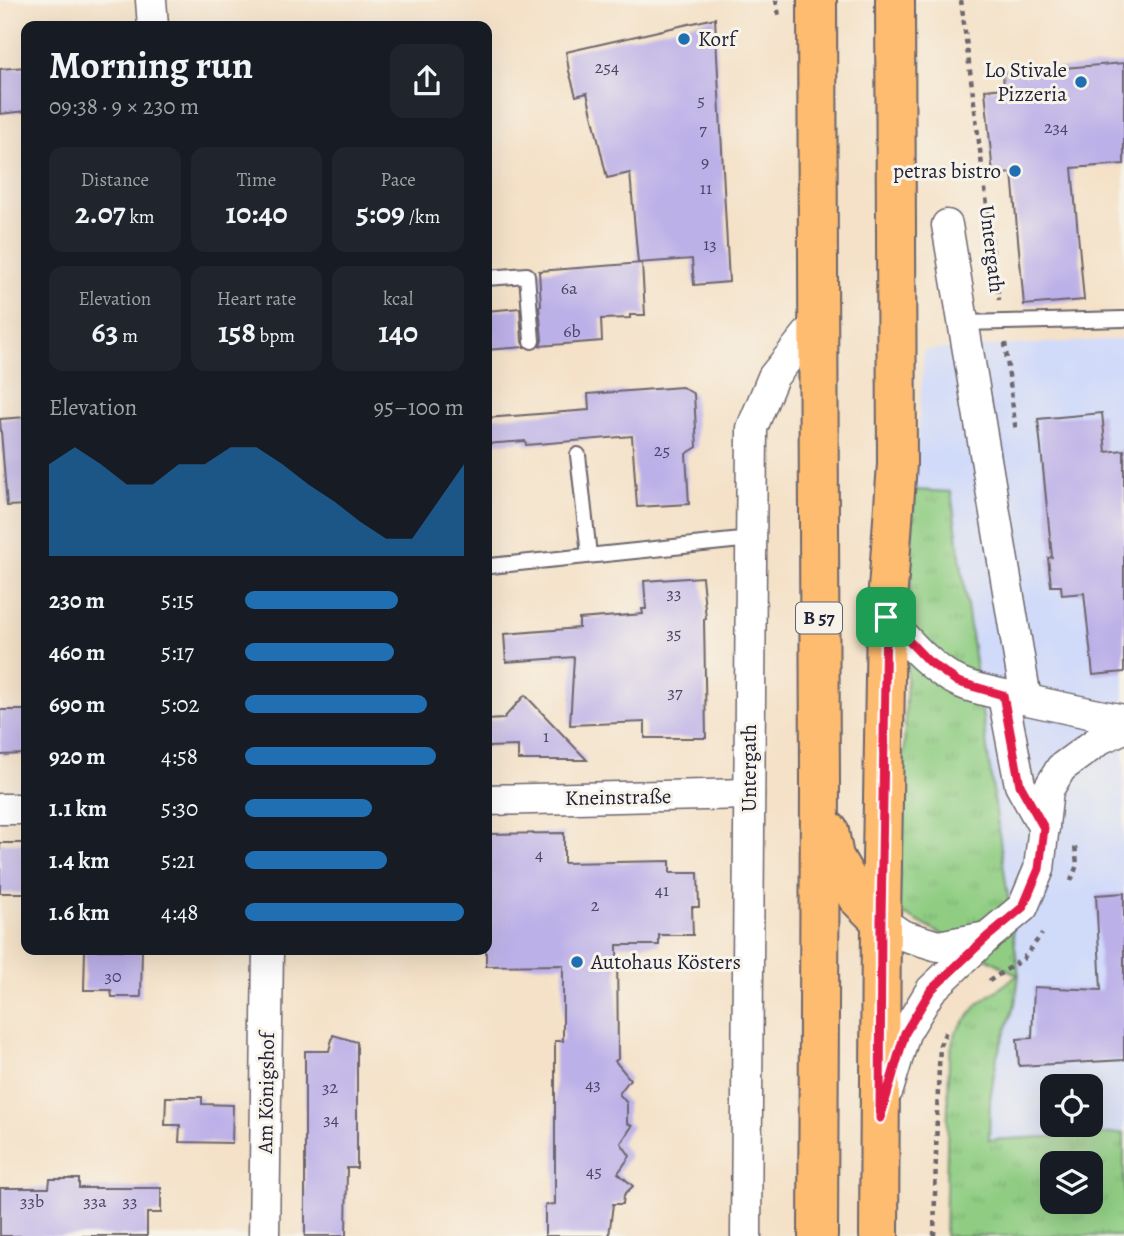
<!DOCTYPE html>
<meta charset="utf-8">
<style>
:root{--surface:#171b24;--page:#20242c;--text:#f1f3f6;--muted:#9ea1a6;--accent:#1f6fb2}
body{margin:0;font-family:Alegreya,serif;background:var(--page);color:var(--text);height:100vh;display:flex;flex-direction:column;font-size:26px;white-space:nowrap}
*{box-sizing:border-box;margin:0}
p{font-size:23px;color:var(--muted)}
.icon{flex:none;width:38px;height:38px;fill:none;stroke:currentColor;stroke-width:2;stroke-linecap:round;stroke-linejoin:round}
.map{position:relative;flex:1;overflow:hidden}
.side{position:absolute;left:21px;top:21px;width:471px;height:934px;display:flex;flex-direction:column;background:var(--surface);border-radius:14px;box-shadow:0 7px 28px #0002}
.side>*{flex:none}
.buttons{position:absolute;left:1040px;top:1074px;display:grid;gap:14px}
.buttons a{display:grid;place-items:center;width:63px;height:63px;border-radius:14px;background:var(--surface);box-shadow:0 7px 28px #0002;font-size:35px}
.pin{position:absolute;display:grid;place-items:center;width:60px;height:60px;color:#fff;margin:-30px;border-radius:14px;box-shadow:0 4px 10px #0006}
.round{display:grid;place-items:center;flex:none;width:74px;height:74px;border-radius:14px;background:var(--page)}
.overview{display:flex;align-items:center;justify-content:space-between;height:119px;padding:0 28px}
h1{font-size:38px;font-weight:700;line-height:52px}
.stats{display:grid;grid-template-columns:repeat(3,1fr);gap:10px;height:119px;padding:7px 28px}
.stats div{display:grid;align-content:center;border-radius:14px;background:var(--page);text-align:center}
.stats b{font-size:30px;font-weight:700}
.stats small{font-size:19px;font-weight:400}
.stats p{font-size:19px}
.chart{height:196px;padding:14px 28px}
.chart p{display:flex;justify-content:space-between}
.chart svg{width:100%;height:126px;margin-top:7px;fill:var(--accent);opacity:.7}
ul{padding:0 28px;list-style:none;font-size:23px}
li{display:grid;grid-template-columns:112px 84px 1fr;align-items:center;height:52px}
li i{height:18px;border-radius:9px;background:var(--accent)}
.map>svg:first-child{display:block}
.built{fill:#d0daf9;fill-rule:evenodd}
.grass{fill:url(#grass-tufts);stroke:#59785f;stroke-width:2;fill-rule:evenodd}
.building{fill:#bcb0e8}
.lines{fill:none;stroke-linecap:round;stroke-linejoin:round}
.service-casing{stroke:#6c656c;stroke-width:18}
.minor-casing{stroke:#6c656c;stroke-width:33}
.primary-casing{stroke:#6c656c;stroke-width:42}
.path{stroke:#6c656c;stroke-width:4.5;stroke-dasharray:5 5;stroke-linecap:butt}
.service{stroke:#fff;stroke-width:14}
.minor{stroke:#fff;stroke-width:30}
.primary{stroke:#febc70;stroke-width:38}
.route-casing{stroke:#fff;stroke-width:14}
.route{stroke:#e11d48;stroke-width:9}
.poi-dot{fill:#1f6fb2;stroke:#f7f3e8;stroke-width:2.5}
.labels{text-anchor:middle;dominant-baseline:central;stroke-width:6;stroke-linejoin:round;paint-order:stroke}
.number-label{font-size:18px;fill:#484666}
.shield{fill:#f7f3e8;stroke:#62616f;stroke-width:2}
.shield-label{font-size:19px;font-weight:bold;fill:#22223b}
.poi-label{font-size:21px;fill:#22223b;stroke:#f7f3e8;text-anchor:start}
.street-label{font-size:21px;fill:#22223b;stroke:#f7f3e8}
</style>
<div class="map">
<svg width="1124" height="1236" viewBox="0 0 1124 1236">
<defs>
<pattern id="grass-tufts" width="24" height="20" patternUnits="userSpaceOnUse" patternTransform="scale(1.75)"><rect width="24" height="20" fill="#90cd83"/><path d="M3 7l-1-3M5 7V3M7 7l1-3M15 17l-1-3M17 17v-4M19 17l1-3" fill="none" stroke="#7cb072"/></pattern>
</defs>
<rect width="100%" height="100%" fill="#f7f3e8"/>
<filter id="ink" filterUnits="userSpaceOnUse"><feTurbulence type="fractalNoise" baseFrequency=".0143" numOctaves="2"/><feDisplacementMap in="SourceGraphic" scale="14" xChannelSelector="R" yChannelSelector="G"/><feConvolveMatrix kernelMatrix="1 2 1 2 8 2 1 2 1" color-interpolation-filters="sRGB"/></filter>
<filter id="wash" filterUnits="userSpaceOnUse"><feTurbulence type="fractalNoise" baseFrequency=".00686" numOctaves="4" result="noise"/><feDisplacementMap in="SourceGraphic" scale="28" xChannelSelector="R" yChannelSelector="G"/><feGaussianBlur stdDeviation="1.57" result="paint"/><feColorMatrix in="noise" values="0 0 0 0 0 0 0 0 0 0 0 0 0 0 0 0 0 1.4 0 .05"/><feComposite in="paint" operator="in"/></filter>
<g filter="url(#wash)">
<rect width="100%" height="100%" fill="#f4e1c7"/>
<path class="built" d="M1124 339V1133L989 1140 990 1100 997 1056 1015 1004 1019 974 951 492 914 490 924 350ZM1052 1087H1090V1125H1052Z"/>
<path class="grass" d="M914 490 951 492 1019 975 1015 1004 997 1056 990 1100 989 1140 1124 1133V1236H945L949 1057 955 1033 978 1004 1018 975 898 911ZM1052 1164H1090V1202H1052Z"/>
<g id="blocks">
<g class="building">
<path d="M715 18 729 282 694 285 692 259 638 263 630 173 607 178 587 93 576 96 569 71 566 52Z"/>
<path d="M1124 63V164L1072 168 1084 300 1024 305 1012 173 993 175 985 90 1004 88 1003 73Z"/>
<path d="M26 67V111L0 114V69Z"/>
<path d="M642 263 645 315H630V318L601 319 602 341 540 346 542 340 539 306H541L539 271Z"/>
<path d="M520 308 522 342 525 347 486 350V311Z"/>
<path d="M682 387 694 394 697 447 686 454 689 504 637 507 632 436 526 445 525 441 486 444V418L589 410 588 394Z"/>
<path d="M1102 413 1106 452 1124 450V672L1093 675 1084 593 1062 595 1061 586H1051L1048 558 1052 557 1038 419Z"/>
<path d="M26 417V505L7 506 0 419Z"/>
<path d="M702 577 706 619H704L706 738H645V722L570 725 574 657 506 662 504 634 579 628V619L643 614 642 609H646L644 581Z"/>
<path d="M525 695 587 760H518V746L486 747V720L503 719Z"/>
<path d="M0 710H26V754L0 755Z"/>
<path d="M564 833V863L670 861V873H698L699 907H692L693 935H659V945H617L618 1059 615 1061 630 1079 619 1094 627 1103V1123L632 1126 621 1143 630 1156 618 1173 633 1186 624 1195 623 1204H613L609 1236H545V1205L555 1204V1041H563V965L486 966V834Z"/>
<rect x="0" y="843" width="26" height="50"/>
<path d="M1124 893V1060L1019 1066 1017 1039 1032 1038 1034 987 1101 990 1096 895Z"/>
<path d="M85 950H142L141 997H112L111 990H84Z"/>
<path d="M333 1035 357 1042V1168H347L346 1236H305V1051H329Z"/>
<path d="M166 1097H202V1104L233 1105 232 1143 179 1142 180 1125H165Z"/>
<path d="M50 1179H79V1188H161V1213H147V1236H0V1188H49Z"/>
</g>
</g>
</g>
<g filter="url(#ink)">
<use href="#blocks" fill-opacity="0" stroke="#6c656c" stroke-width="2"/>
<g class="lines">
<defs>
<g id="service">
<path d="M486 278 527 275 532 341"/>
<path d="M963 323 1124 319"/>
<path d="M578 455 589 555"/>
<path d="M486 565 490 566 751 539"/>
</g>
<g id="minor">
<path d="M151 0 153 26"/>
<path d="M947 225 1026 699"/>
<path d="M886 617C907 640 931 669 959 682 981 692 1005 694 1028 700 1060 707 1092 714 1124 720"/>
<path d="M1003 696 1020 785 1044 828"/>
<path d="M486 800 749 794"/>
<path d="M0 809H26"/>
<path d="M881 921 902 935 938 946 987 937"/>
<path d="M888 1090 905 1033 931 990 987 937 1023 907 1039 869 1048 790 1061 768 1102 738 1124 728"/>
<path d="M264 1236 268 950"/>
<path d="M746 1236 752 428 773 377 818 321"/>
</g>
<g id="primary">
<path d="M817 0 820 784 818 1236"/>
<path d="M829 831 834 857 857 897 881 921"/>
<path d="M879 1236 881 921 886 617 897 464 895 0"/>
</g>
</defs>
<use href="#service" class="service-casing"/>
<use href="#minor" class="minor-casing"/>
<use href="#primary" class="primary-casing"/>
<g class="path">
<path d="M776 0 779 16"/>
<path d="M961 0 999 300"/>
<path d="M1005 343 1016 432"/>
<path d="M1071 881 1077 865 1075 845"/>
<path d="M989 981 1023 959 1042 934"/>
<path d="M934 1236 937 1113 940 1045 947 1029"/>
</g>
<use href="#service" class="service"/>
<use href="#minor" class="minor"/>
<use href="#primary" class="primary"/>
</g>
</g>
<g class="lines" filter="url(#ink)">
<defs>
<path id="route" d="M886 617 928 661 958 682 1003 695 1020 785 1044 828 1039 869 1023 907 987 937 931 990 905 1033 880 1118 881 921Z"/>
</defs>
<use href="#route" class="route-casing"/>
<use href="#route" class="route"/>
</g>
<g class="poi-dot">
<circle cx="684" cy="39" r="7"/>
<circle cx="1081" cy="82" r="7"/>
<circle cx="1015" cy="171" r="7"/>
<circle cx="577" cy="962" r="7"/>
</g>
<g class="labels">
<g class="number-label">
<text x="607" y="67">254</text>
<text x="701" y="100">5</text>
<text x="1056" y="127">234</text>
<text x="703" y="129">7</text>
<text x="705" y="162">9</text>
<text x="706" y="188">11</text>
<text x="710" y="244">13</text>
<text x="569" y="288">6a</text>
<text x="572" y="331">6b</text>
<text x="662" y="450">25</text>
<text x="674" y="593">33</text>
<text x="674" y="633">35</text>
<text x="675" y="692">37</text>
<text x="546" y="736">1</text>
<text x="539" y="854">4</text>
<text x="662" y="890">41</text>
<text x="595" y="905">2</text>
<text x="113" y="976">30</text>
<text x="593" y="1084">43</text>
<text x="330" y="1087">32</text>
<text x="331" y="1119">34</text>
<text x="594" y="1171">45</text>
<text x="32" y="1201">33b</text>
<text x="95" y="1201">33a</text>
<text x="130" y="1201">33</text>
</g>
<rect class="shield" x="796" y="602.5" width="46" height="31" rx="5"/>
<g class="shield-label">
<text x="819" y="618">B 57</text>
</g>
<g class="poi-label">
<text x="698" y="39">Korf</text>
<text x="1067" y="70" text-anchor="end">Lo Stivale<tspan x="1067" dy="24">Pizzeria</tspan></text>
<text x="1001" y="171" text-anchor="end">petras bistro</text>
<text x="591" y="962">Autohaus Kösters</text>
</g>
<g class="street-label">
<text transform="translate(992 249) rotate(83)">Untergath</text>
<text transform="translate(749 768) rotate(-90)">Untergath</text>
<text transform="translate(618 797) rotate(-1)">Kneinstraße</text>
<text transform="translate(266 1093) rotate(-89)">Am Königshof</text>
</g>
</g>
</svg>
<div class="buttons">
<a><svg class="icon" aria-label="locate" viewBox="0 0 24 24"><circle cx="12" cy="12" r="6"/><path d="M12 2v4M12 18v4M2 12h4M18 12h4"/></svg></a>
<a><svg class="icon" aria-label="layers" viewBox="0 0 24 24"><path d="M12 4l9 5-9 5-9-5zM3 14l9 5 9-5"/></svg></a>
</div>
<div class="pin" style="left:886px;top:617px;background:#1e9e55"><svg class="icon" aria-label="arrive" viewBox="0 0 24 24"><path d="M6 21V4h12l-3 4 3 4H6"/></svg></div>
<section class="side">
<div class="overview"><div><h1>Morning run</h1><p>09:38 · 9 × 230 m</p></div><a class="round"><svg class="icon" aria-label="share" viewBox="0 0 24 24"><path d="M12 15V3M7 8l5-5 5 5M5 13v7h14v-7"/></svg></a></div>
<div class="stats">
<div><p>Distance</p><b>2.07<small> km</small></b></div>
<div><p>Time</p><b>10:40</b></div>
<div><p>Pace</p><b>5:09<small> /km</small></b></div>
</div>
<div class="stats">
<div><p>Elevation</p><b>63<small> m</small></b></div>
<div><p>Heart rate</p><b>158<small> bpm</small></b></div>
<div><p>kcal</p><b>140</b></div>
</div>
<div class="chart"><p><span>Elevation</span>95–100 m</p>
<svg viewBox="0 0 160 44" preserveAspectRatio="none"><path d="M0 44V12L10 6L20 12L30 19L40 19L50 12L60 12L70 6L80 6L90 12L100 19L110 25L120 32L130 38L140 38L150 25L160 12V44z"/></svg>
</div>
<ul>
<li><b>230 m</b>5:15<i style="width:70%"></i></li>
<li><b>460 m</b>5:17<i style="width:68%"></i></li>
<li><b>690 m</b>5:02<i style="width:83%"></i></li>
<li><b>920 m</b>4:58<i style="width:87%"></i></li>
<li><b>1.1 km</b>5:30<i style="width:58%"></i></li>
<li><b>1.4 km</b>5:21<i style="width:65%"></i></li>
<li><b>1.6 km</b>4:48<i style="width:100%"></i></li>
</ul>
</section>
</div>
